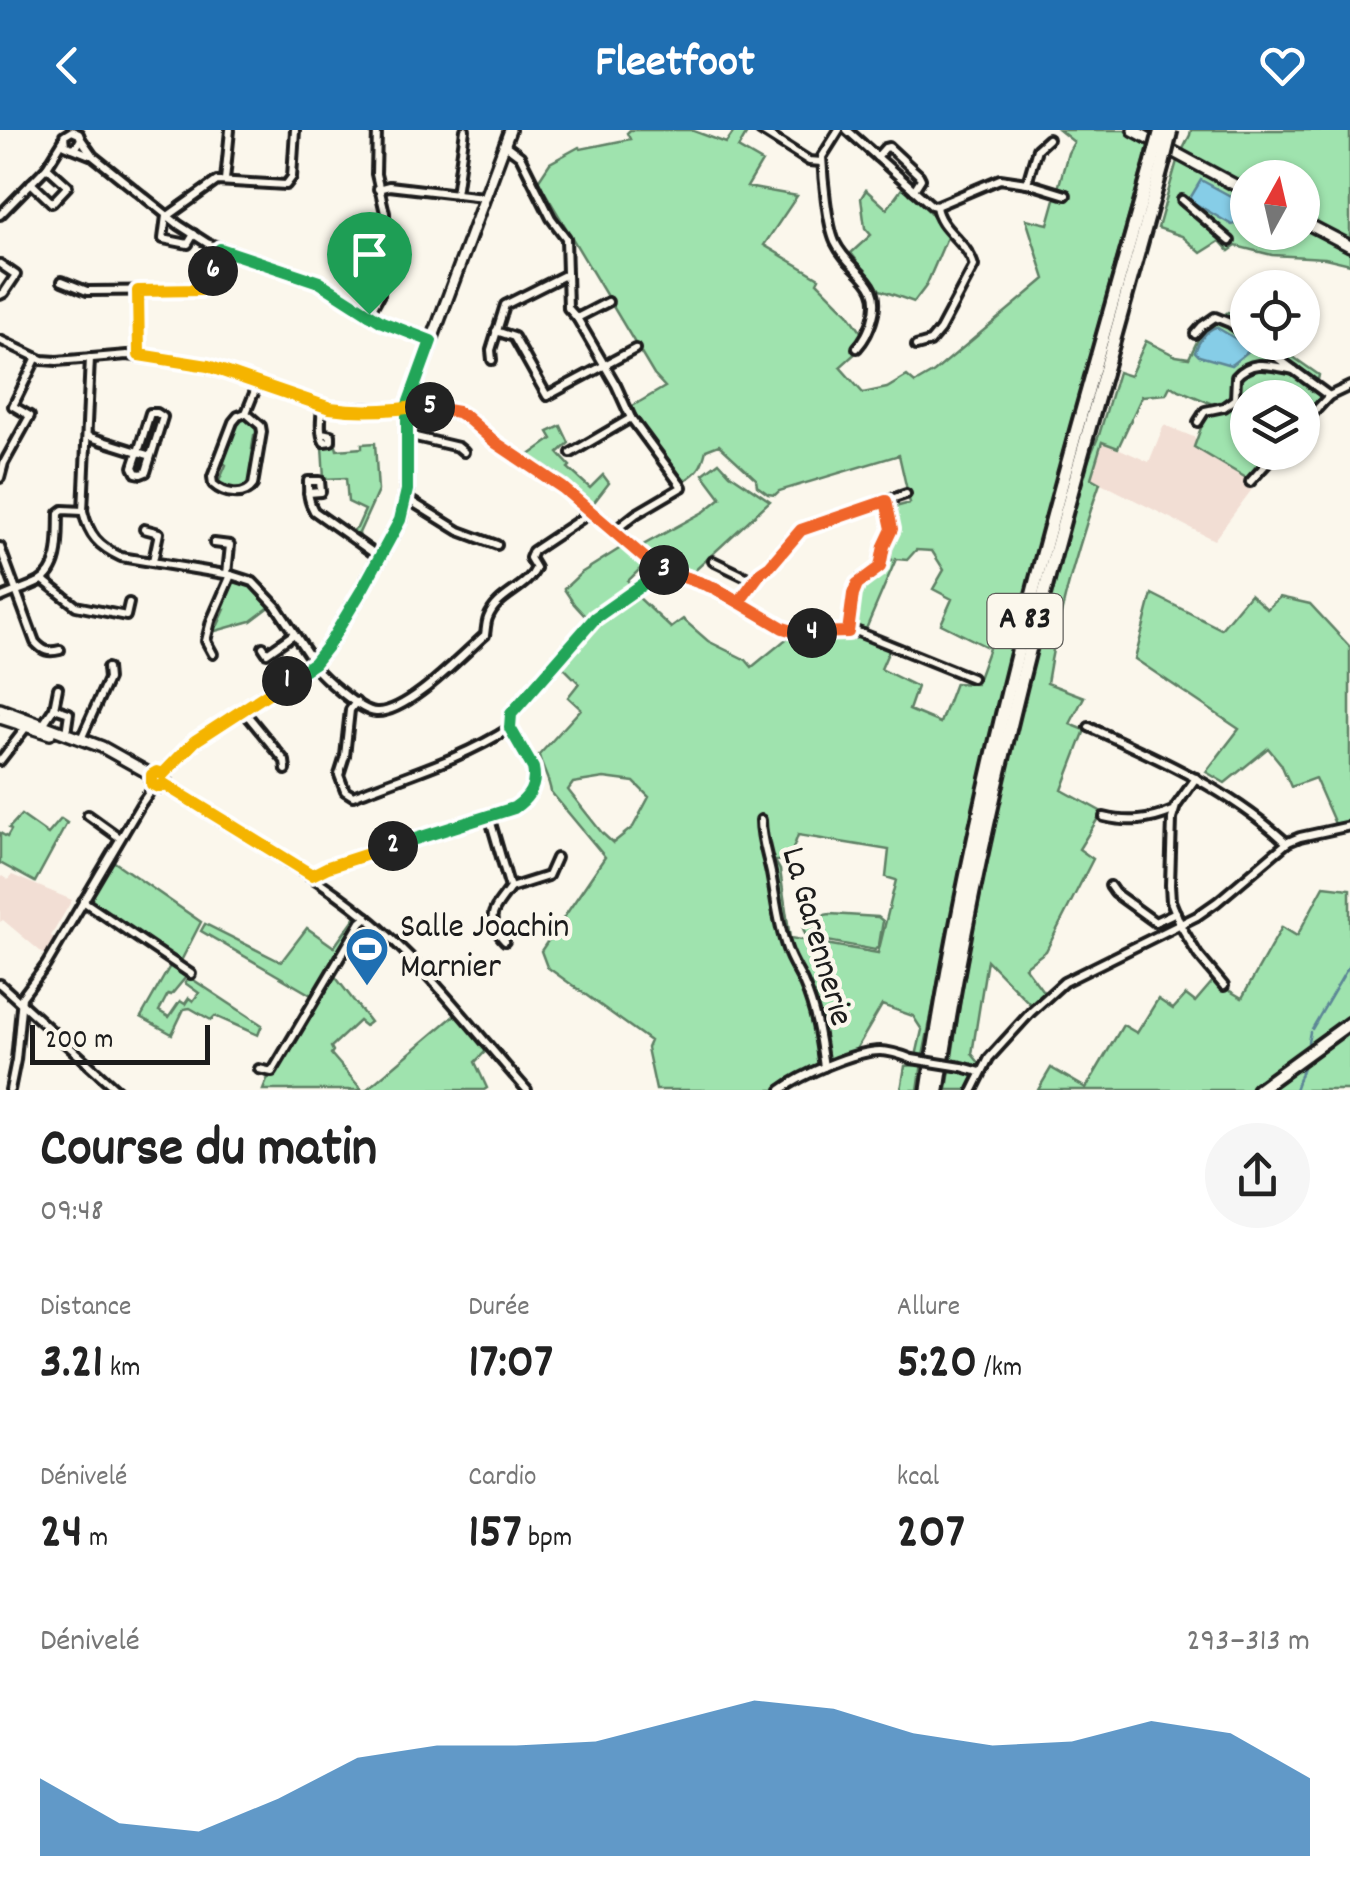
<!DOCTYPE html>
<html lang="fr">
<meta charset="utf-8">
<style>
:root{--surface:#fff;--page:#f6f6f6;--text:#222;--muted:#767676;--accent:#1f6fb2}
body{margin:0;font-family:Dekko,sans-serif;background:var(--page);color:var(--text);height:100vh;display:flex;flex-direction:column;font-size:38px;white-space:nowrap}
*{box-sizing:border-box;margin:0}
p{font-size:32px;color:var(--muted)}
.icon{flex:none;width:55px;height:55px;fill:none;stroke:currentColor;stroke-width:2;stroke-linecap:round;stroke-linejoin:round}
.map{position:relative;height:960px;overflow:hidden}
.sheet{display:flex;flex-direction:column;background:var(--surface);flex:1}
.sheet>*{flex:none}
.needle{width:65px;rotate:8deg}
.tools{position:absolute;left:1230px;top:30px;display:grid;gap:20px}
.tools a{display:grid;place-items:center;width:90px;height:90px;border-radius:50%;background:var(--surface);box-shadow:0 2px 8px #0004;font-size:50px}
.scale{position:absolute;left:30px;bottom:25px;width:180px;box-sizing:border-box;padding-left:10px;border:5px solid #1c1c1c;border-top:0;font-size:28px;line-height:35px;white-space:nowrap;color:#1c1c1c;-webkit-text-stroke:8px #fbf7ec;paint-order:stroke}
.pin{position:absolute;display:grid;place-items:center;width:85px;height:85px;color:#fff;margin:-102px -42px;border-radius:50% 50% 50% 0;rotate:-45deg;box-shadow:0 0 10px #0007}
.pin .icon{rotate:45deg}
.km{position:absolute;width:50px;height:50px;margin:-25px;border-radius:50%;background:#222;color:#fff;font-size:28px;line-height:50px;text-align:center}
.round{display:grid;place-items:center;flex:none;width:105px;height:105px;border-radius:52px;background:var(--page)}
.summary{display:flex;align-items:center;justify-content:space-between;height:170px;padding:0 40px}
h1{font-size:55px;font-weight:800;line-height:75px}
.metrics{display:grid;grid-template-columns:repeat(3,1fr);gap:15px;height:170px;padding:10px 40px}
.metrics div{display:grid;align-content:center}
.metrics b{font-size:50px;font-weight:800}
.metrics small{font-size:28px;font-weight:400}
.metrics p{font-size:28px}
.chart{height:280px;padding:20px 40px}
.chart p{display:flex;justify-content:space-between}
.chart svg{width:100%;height:180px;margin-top:10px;fill:var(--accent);opacity:.7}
header{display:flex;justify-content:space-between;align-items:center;height:130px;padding:0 40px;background:var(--accent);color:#fff;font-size:45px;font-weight:800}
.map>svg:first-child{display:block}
.built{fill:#f2ded4}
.green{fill:#9fe3ae;stroke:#5e8065;stroke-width:2.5;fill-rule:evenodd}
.water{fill:#86cde7;stroke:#5c8696;stroke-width:2.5}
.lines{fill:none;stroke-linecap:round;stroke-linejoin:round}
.stream{stroke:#5c8696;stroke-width:2.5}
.minor-casing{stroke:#1c1c1c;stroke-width:14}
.tertiary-casing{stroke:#1c1c1c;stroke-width:16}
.secondary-casing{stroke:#1c1c1c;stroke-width:18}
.trunk-casing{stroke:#1c1c1c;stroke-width:19}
.minor{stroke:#fbf7ec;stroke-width:6}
.tertiary{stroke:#fbf7ec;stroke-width:9}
.secondary{stroke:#fbf7ec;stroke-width:10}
.trunk{stroke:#fbf7ec;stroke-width:11}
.minor-bridge-casing{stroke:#1c1c1c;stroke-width:14;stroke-linecap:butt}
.trunk-bridge-casing{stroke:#1c1c1c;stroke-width:19;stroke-linecap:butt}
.minor-bridge{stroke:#fbf7ec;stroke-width:6}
.trunk-bridge{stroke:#fbf7ec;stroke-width:11}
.split-1-casing{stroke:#fff;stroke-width:20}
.split-2-casing{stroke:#fff;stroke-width:20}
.split-3-casing{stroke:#fff;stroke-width:20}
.split-4-casing{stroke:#fff;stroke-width:20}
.split-5-casing{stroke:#fff;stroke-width:20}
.split-6-casing{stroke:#fff;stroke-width:20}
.split-7-casing{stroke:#fff;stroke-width:20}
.split-1{stroke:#22a559;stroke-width:12}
.split-2{stroke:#f5b400;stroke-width:12}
.split-3{stroke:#22a559;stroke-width:12}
.split-4{stroke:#f0652b;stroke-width:12}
.split-5{stroke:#f0652b;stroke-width:12}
.split-6{stroke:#f5b400;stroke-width:12}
.split-7{stroke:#22a559;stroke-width:12}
.labels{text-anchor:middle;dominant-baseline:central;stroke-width:9;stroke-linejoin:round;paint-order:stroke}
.shield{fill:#fbf7ec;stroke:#5f5e5a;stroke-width:2.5}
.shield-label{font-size:32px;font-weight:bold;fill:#1c1c1c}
.poi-label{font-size:35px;fill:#1c1c1c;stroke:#fbf7ec;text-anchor:start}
.street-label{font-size:35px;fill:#1c1c1c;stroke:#fbf7ec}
</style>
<header><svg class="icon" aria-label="back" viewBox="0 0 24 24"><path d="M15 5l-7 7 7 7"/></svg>Fleetfoot<svg class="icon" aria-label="heart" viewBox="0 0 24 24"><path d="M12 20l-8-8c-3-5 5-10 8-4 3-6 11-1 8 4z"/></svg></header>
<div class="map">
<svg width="1350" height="960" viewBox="0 0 1350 960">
<rect width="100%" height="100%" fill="#fbf7ec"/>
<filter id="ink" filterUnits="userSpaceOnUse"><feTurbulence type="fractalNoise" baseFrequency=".01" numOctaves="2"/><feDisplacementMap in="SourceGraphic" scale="20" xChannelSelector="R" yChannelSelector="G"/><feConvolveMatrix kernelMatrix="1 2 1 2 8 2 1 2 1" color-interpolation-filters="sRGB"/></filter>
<g filter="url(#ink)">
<g class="built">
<path d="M1164 295 1196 308 1195 317 1247 348 1262 346 1214 410 1091 348 1102 311 1149 332Z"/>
<path d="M12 745 72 770 51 806 56 810 46 826 3 790 0 792V748L2 746 8 750Z"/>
</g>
<g class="green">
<path d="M630 0H691L726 13 735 0 748 1 738 18 762 32 747 57 797 66 764 115 819 148 817 152 848 183 868 212 840 237 863 263 887 258 907 246 915 253 934 242 1045 149 1026 89 1048 94 1068 23 1074 12 1059 0H1124L1149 13 1061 328 994 589 949 797 923 926 918 960H901L905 936 914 935 922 900 913 886 882 875 854 923 816 936 776 960H656L647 918 650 911 547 837 541 821 605 727 551 662C549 648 542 639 539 625L581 579 568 567 579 553 561 535 573 518 595 497 574 474 564 459 581 443 624 416 640 428 643 436 628 451 637 466 671 498 683 489 708 511 746 530 752 537 790 506 810 508 859 506 890 518 881 539 917 557 909 580 940 593 955 553 976 554 989 518 941 494 952 469 933 459 944 440 932 421 916 420 907 430 896 429 866 499 856 496 857 475 861 459C873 447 881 448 887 430H893L890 429C892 404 902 405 895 377L910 373 899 325 779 361 775 365 768 364 757 356 756 349 719 315 706 320C702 337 698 342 684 351L629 278 665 257 654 245 538 51 550 33 579 17 581 19 630 9 627 3ZM604 648 634 652 649 667 633 697 613 713 602 703 568 660 573 653ZM798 705 889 720 886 747 896 750 878 823 790 808 780 740 775 731 789 730Z"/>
<path d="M1191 0H1350V134L1325 128 1272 125 1236 116 1229 121 1220 111 1201 123 1182 106 1158 98 1177 31 1190 5ZM1248 48H1302V102H1248Z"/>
<path d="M903 57 923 74 948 105 926 156 914 172 880 160 851 123 871 105 865 98 861 68 866 60 887 79Z"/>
<path d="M1228 182 1247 195 1248 212 1273 213 1319 245 1316 259 1322 273 1303 296 1302 268H1248V322L1281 323 1262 346 1248 349 1194 317 1210 273 1170 256 1166 264 1142 266 1118 318 1102 312 1091 348 1100 353C1077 419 1058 484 1047 553L1084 567 1070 594 1085 600 1062 660 1102 682 1079 719 1093 729 1046 821 1025 837 1045 864 1032 876 987 830 972 924 980 934 969 960H947L966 833 1006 643 1046 480 1086 336 1099 305 1118 242 1130 246 1146 211 1176 226 1189 228 1202 201Z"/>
<path d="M243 287 257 295 259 304 254 305 252 319 256 320 249 356 240 360 218 355 215 348 220 349 226 335 221 331 236 290Z"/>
<path d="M561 296 569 313 558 323 570 336 568 338 590 358 603 345 609 353 592 375 560 346 528 326 552 309 548 302Z"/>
<path d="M375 313 378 361 359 403 360 408 351 402 357 398 365 380 348 372 346 348 324 349 322 316H336L337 320 362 318V314Z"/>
<path d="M719 332 730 344 770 371 689 446 657 435 636 419 705 381 721 368 703 344Z"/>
<path d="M240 450 257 458 271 476 251 491 212 502 214 495H218L225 479 221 477 231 454Z"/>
<path d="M1152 464 1221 499 1250 464 1267 479 1280 467 1310 474 1350 517V692L1335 694 1315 648 1291 657 1281 634 1268 618 1225 653 1206 642 1239 599 1135 529Z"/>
<path d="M21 685 48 704 61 689 67 693 35 752 0 733V703L7 707 11 700 9 698Z"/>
<path d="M113 731 201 792 180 833 90 770Z"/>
<path d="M1324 756 1350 759V960H1038L1051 938 1086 958 1123 895 1137 903 1158 869 1173 879 1186 865 1195 872 1213 851 1242 868 1282 797 1297 806Z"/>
<path d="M830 784 878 787 883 791 879 815 875 820 806 807 803 798 807 788Z"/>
<path d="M356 786 357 792 313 866 201 801 205 794 281 832 307 798 334 817Z"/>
<path d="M170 836 186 847 171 865 168 864 159 881 169 887 180 871 185 874 189 868 193 871 199 863 185 853 189 847 262 895 258 905 215 886 211 890 190 878 184 879 172 904 141 887Z"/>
<path d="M334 845 370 892 365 896 359 891 331 917 333 921 331 924 362 960H263L269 945 273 946Z"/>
<path d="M456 884 486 921 475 932 487 958 484 960H366Z"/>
</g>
<g class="water">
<path d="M1201 50 1247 75V91L1232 95 1189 70Z"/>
<path d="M1216 197 1251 218 1250 220 1231 235 1199 226 1195 222C1198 212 1206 200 1216 197Z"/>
</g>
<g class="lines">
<g class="stream">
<path d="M1312 899 1350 834"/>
<path d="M1308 912 1310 902"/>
<path d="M1295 960 1303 937"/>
</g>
<defs>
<g id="minor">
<path d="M760 0 809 31 822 32"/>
<path d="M839 0 822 27C823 47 827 94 835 112 850 144 886 148 872 191 868 202 865 209 857 218"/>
<path d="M847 0 931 75 936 76 1000 49 1027 53 1037 19 1048 9"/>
<path d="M81 9 93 26 179 95 207 113 319 152 382 192 431 211"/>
<path d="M504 14 520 26 551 88 566 108 568 178 577 188 616 255 631 288"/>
<path d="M72 18 77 16 81 9 79 4 72 1 64 6 65 15 90 25"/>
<path d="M877 27 885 18 889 17 919 45 921 49 914 60"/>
<path d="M225 50 230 0"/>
<path d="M31 53 52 73 68 56 47 37"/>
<path d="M1027 53 1066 65"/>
<path d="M378 59 389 56 483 67"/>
<path d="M456 64 465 0"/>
<path d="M1182 70 1230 111"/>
<path d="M0 85 47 37 63 11"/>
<path d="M166 86 163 109 188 114 194 104"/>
<path d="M168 86 217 51 286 55 292 47 295 0"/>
<path d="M0 134 16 145 4 163 0 165"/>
<path d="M62 151 87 161 200 160 208 154 220 119"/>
<path d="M138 161 139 225"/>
<path d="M369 184 380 164 385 99V83L376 44 377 0"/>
<path d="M577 188 608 172"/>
<path d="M496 201 514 207 547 266 635 219"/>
<path d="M1195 204 1202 196 1215 187 1230 193 1248 206"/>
<path d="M0 210 42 230 57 231 127 225 195 233 331 278 388 279 417 276 461 283 496 313 563 358 654 436 715 458 783 498 808 503 858 502 972 548"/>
<path d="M1256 212 1329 266"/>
<path d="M916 216 930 212 940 200 974 136C968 112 939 100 936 76"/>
<path d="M90 228 83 381C89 406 98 416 121 427L231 445 253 452 276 476 314 533"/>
<path d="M492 230 491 220 505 175 567 144"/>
<path d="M246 283 261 296 262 302 253 355C244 368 224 364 213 354L212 347 233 292 238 286 246 283 258 253"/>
<path d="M1198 292 1205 281 1224 277 1235 269 1236 247C1253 228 1271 236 1294 240"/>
<path d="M1302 295 1329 266 1350 256"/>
<path d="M322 303 331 305V311L324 312C319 302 321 288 322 276"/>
<path d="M407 305 458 317 464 322"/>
<path d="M87 306 138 322 150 283H157L163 287 146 342 141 344 136 343 133 337 138 322 151 326"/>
<path d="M571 323 631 288 682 357 636 384 613 402"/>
<path d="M0 348 4 333 30 286 13 276 36 229"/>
<path d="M1250 352 1277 322"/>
<path d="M308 363 321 362 320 351H308C308 363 308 371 314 381L379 427"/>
<path d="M406 368 459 401 497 415"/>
<path d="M144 399 159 403 153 431"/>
<path d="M214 413 230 415 227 444"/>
<path d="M0 417 35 512C43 521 48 523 60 520"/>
<path d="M713 431 746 447 752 454"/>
<path d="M43 450 76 476 126 486 129 473"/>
<path d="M0 468C13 462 27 458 39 452 62 439 58 405 59 383L63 380 83 381"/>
<path d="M739 472 761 442 770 436 801 400 906 364"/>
<path d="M848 501 854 460 860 450 880 437 883 416 892 399 887 371"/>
<path d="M263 517 267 523 294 504"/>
<path d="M213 524 206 511 211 491 231 445"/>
<path d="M312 534C323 547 359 581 376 582 407 584 462 525 485 505 486 499 486 493 488 488 497 464 527 459 536 438L530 428 533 421 590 383"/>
<path d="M356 572 350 580 345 626 339 645 345 661 353 666C406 645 462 629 510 598"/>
<path d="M54 578 69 583 66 603"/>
<path d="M243 580 285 631 286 640"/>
<path d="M42 596 54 578 58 558"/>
<path d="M1089 597C1158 628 1230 660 1287 713"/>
<path d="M81 609 108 549 107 538"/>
<path d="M0 631 24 600 25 595"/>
<path d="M1196 648 1176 676 1172 689 1170 755 1171 771 1182 798 1198 825 1224 856"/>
<path d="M165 654C230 700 302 734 364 785 427 836 474 901 527 960"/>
<path d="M88 685 120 708"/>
<path d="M489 686 510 758C495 780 482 786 505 811"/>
<path d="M1104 687C1129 693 1149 691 1173 681"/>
<path d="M761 690C761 709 767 724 771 743 776 769 778 794 787 819 791 832 799 842 804 854 816 881 820 909 824 937"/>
<path d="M312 745 329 737 515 678C529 668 537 656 533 638L510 598 511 583 595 488 652 448 658 439"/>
<path d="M1110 756 1115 763 1155 792 1176 782"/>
<path d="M510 758 548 746 556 728"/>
<path d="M83 771 191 844"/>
<path d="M0 854 117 960"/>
<path d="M962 937 980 942"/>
<path d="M259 939 272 942 361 792 367 787"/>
<path d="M10 960 16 930 22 867 46 835 141 674 154 656"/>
<path d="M781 960C801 945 855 921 880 921 891 921 902 925 912 929"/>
<path d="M973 960 989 928 1031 882 1064 852 1197 786 1217 772 1288 712 1300 707 1350 696"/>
</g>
<g id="tertiary">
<path d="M1133 0 1248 62"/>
<path d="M1302 91 1350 116"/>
<path d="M0 579 102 617 152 645"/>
<path d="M0 588 50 604"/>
<path d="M163 644 195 611 314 533 329 514 363 458 400 390 407 361V277L510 0"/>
<path d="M152 645 151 652 159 657 166 651 163 644"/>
</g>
<path id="secondary" d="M1258 960 1350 893"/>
<g id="trunk">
<path d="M928 960C975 644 1066 337 1153 30"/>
<path d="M938 960C984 644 1079 340 1163 33"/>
</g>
</defs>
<use href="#minor" class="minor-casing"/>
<use href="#tertiary" class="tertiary-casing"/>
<use href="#secondary" class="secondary-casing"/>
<use href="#trunk" class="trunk-casing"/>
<use href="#minor" class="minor"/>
<use href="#tertiary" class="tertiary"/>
<use href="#secondary" class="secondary"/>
<use href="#trunk" class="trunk"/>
<defs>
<path id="minor-bridge" d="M912 929 962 937"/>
<g id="trunk-bridge">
<path d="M1153 30 1161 0"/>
<path d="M1163 33 1171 0"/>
</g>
</defs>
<use href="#minor-bridge" class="minor-bridge-casing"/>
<use href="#trunk-bridge" class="trunk-bridge-casing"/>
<use href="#minor-bridge" class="minor-bridge"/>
<use href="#trunk-bridge" class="trunk-bridge"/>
</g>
</g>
<g class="lines" filter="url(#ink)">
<defs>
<path id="split-1" d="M287 551 314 533 329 514 363 458 400 390 407 360V277L431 211 382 192 369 184"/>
<path id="split-2" d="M287 551 195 611 163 644 157 642 152 645V654L158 657 164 654 312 745 328 737 393 716"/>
<path id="split-3" d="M393 716 514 678C529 668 537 656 533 638L510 598 511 584 595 488 652 448 658 438 664 440"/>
<path id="split-4" d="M664 440 715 458 739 472 761 442 770 436 801 400 886 371 892 399 884 416 880 437 857 454 853 464 848 502 812 503"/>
<path id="split-5" d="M430 277 458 282 466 287 496 313 563 358 654 436 715 458 783 498 796 502 812 503"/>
<path id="split-6" d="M213 141 208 154 200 160 138 161 139 225 208 236 330 278C351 281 376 281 397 279 409 278 418 276 430 277"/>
<path id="split-7" d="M213 141 220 119 319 152 369 184"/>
</defs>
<use href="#split-1" class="split-1-casing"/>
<use href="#split-2" class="split-2-casing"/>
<use href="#split-3" class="split-3-casing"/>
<use href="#split-4" class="split-4-casing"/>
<use href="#split-5" class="split-5-casing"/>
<use href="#split-6" class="split-6-casing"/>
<use href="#split-7" class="split-7-casing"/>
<use href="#split-1" class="split-1"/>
<use href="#split-2" class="split-2"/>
<use href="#split-3" class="split-3"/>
<use href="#split-4" class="split-4"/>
<use href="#split-5" class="split-5"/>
<use href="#split-6" class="split-6"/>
<use href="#split-7" class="split-7"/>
</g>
<defs>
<symbol id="stadium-pin" viewBox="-11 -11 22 30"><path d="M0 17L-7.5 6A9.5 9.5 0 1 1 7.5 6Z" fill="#1f6fb2" stroke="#fbf7ec"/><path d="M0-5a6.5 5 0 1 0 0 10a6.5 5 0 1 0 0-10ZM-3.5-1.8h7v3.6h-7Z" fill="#fff"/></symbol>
</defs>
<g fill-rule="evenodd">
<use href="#stadium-pin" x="342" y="794" width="50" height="68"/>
</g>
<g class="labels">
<rect class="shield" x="987.5" y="464" width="75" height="54" rx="8"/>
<g class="shield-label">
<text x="1025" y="491">A 83</text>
</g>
<g class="poi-label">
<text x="400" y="799">Salle Joachin<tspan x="400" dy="40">Marnier</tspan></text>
</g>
<g class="street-label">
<text transform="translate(815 807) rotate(74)">La Garennerie</text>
</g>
</g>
</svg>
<div class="tools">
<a><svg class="needle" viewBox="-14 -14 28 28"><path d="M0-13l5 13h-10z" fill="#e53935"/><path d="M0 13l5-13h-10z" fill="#767676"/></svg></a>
<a><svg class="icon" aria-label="locate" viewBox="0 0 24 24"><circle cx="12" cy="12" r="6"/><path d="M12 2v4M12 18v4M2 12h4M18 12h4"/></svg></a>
<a><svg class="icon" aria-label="layers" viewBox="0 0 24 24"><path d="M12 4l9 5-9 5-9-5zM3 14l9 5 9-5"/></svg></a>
</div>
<div class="scale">200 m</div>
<div class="pin" style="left:369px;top:184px;background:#1e9e55"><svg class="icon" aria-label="arrive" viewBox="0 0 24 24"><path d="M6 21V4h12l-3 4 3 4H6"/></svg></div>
<b class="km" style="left:287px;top:551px">1</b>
<b class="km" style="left:393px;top:716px">2</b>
<b class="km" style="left:664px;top:440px">3</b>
<b class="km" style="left:812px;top:503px">4</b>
<b class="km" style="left:430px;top:277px">5</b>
<b class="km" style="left:213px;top:141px">6</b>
</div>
<section class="sheet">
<div class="summary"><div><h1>Course du matin</h1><p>09:48</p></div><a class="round"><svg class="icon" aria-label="share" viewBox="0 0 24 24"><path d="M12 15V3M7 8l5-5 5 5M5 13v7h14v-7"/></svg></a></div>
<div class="metrics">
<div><p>Distance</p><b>3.21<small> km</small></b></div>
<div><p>Durée</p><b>17:07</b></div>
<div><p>Allure</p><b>5:20<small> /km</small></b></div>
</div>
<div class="metrics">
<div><p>Dénivelé</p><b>24<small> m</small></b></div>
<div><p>Cardio</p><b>157<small> bpm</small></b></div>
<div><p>kcal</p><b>207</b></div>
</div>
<div class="chart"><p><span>Dénivelé</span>293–313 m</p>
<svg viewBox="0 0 160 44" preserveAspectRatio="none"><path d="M0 44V25L10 36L20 38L30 30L40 20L50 17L60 17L70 16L80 11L90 6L100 8L110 14L120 17L130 16L140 11L150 14L160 25V44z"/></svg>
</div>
</section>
